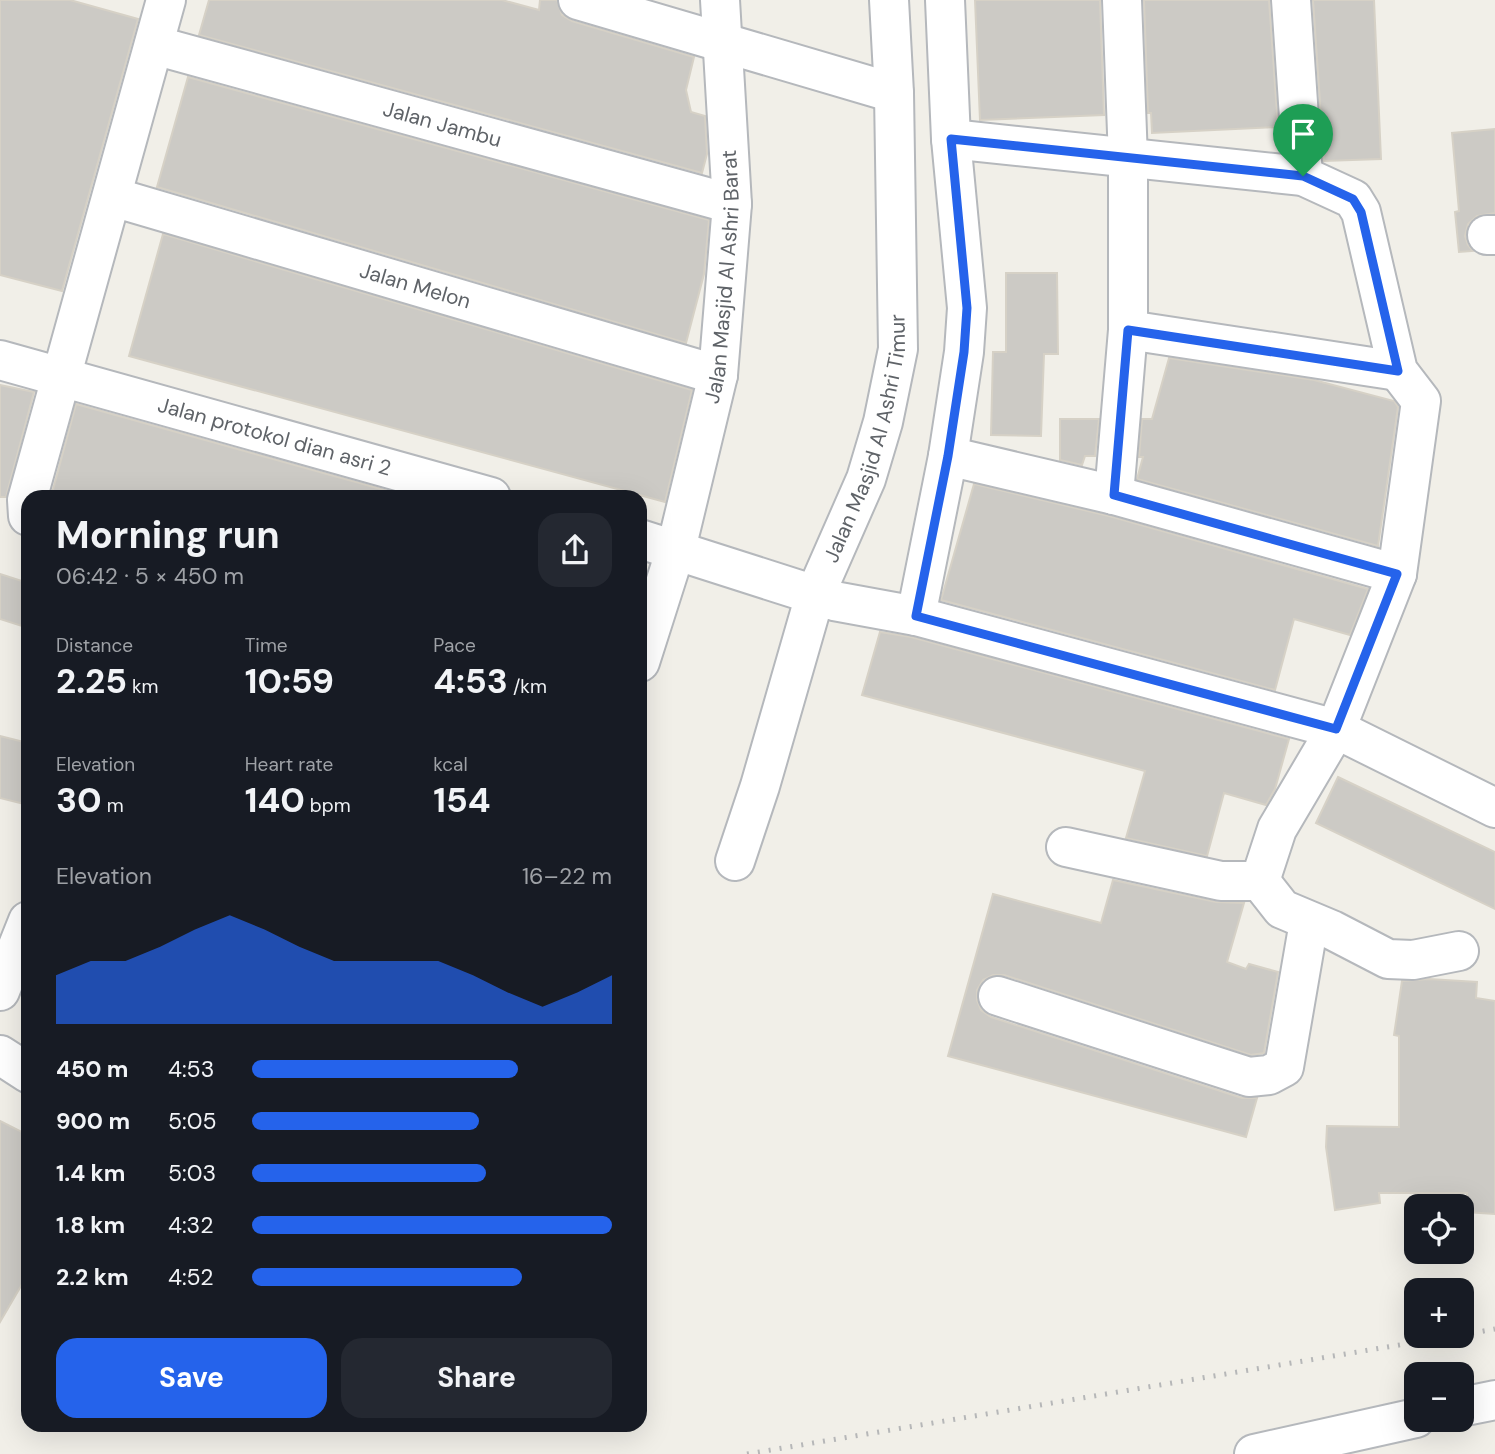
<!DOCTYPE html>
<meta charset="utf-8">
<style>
:root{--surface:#171b24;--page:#242831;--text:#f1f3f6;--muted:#9ea1a6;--accent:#2563eb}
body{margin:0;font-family:"DM Sans",sans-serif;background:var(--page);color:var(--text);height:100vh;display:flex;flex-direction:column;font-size:26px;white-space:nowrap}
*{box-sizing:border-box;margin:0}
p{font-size:23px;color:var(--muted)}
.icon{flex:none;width:38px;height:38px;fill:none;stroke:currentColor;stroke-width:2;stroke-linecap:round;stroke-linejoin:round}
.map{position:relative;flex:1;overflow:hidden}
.drawer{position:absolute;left:21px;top:490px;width:626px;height:942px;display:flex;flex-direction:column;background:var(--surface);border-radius:21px;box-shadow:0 7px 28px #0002}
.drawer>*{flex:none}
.tools{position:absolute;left:1404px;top:1194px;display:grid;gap:14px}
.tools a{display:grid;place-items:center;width:70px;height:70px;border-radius:14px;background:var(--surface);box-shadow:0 7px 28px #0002;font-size:35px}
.pin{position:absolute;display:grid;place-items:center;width:60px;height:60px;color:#fff;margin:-72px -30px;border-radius:50% 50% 50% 0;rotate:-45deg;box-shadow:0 0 7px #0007}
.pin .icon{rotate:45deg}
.round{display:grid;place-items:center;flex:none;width:74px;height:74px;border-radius:21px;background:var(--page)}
.head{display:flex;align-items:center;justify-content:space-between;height:119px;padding:0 35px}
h1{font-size:38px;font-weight:700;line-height:52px}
.figures{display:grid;grid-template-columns:repeat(3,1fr);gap:10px;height:119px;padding:7px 35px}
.figures div{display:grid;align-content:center}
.figures b{font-size:35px;font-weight:700}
.figures small{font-size:19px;font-weight:400}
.figures p{font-size:19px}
.chart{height:196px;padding:14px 35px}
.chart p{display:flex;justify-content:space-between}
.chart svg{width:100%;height:126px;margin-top:7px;fill:var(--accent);opacity:.7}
.button{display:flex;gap:14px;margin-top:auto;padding:14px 35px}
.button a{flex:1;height:80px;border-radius:21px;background:var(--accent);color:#fff;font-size:28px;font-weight:700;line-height:80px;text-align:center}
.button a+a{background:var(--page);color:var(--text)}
ul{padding:0 35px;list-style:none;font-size:23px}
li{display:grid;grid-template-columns:112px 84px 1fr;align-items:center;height:52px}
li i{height:18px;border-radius:9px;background:var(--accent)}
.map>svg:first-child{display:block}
.building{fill:#cccac5;stroke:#d6d1c6;stroke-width:2}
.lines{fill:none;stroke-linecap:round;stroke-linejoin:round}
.minor-casing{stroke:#b5b8bc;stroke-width:42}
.minor{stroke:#fff;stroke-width:38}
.rail{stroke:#b6b7b8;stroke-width:5;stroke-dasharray:2 9;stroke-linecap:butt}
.route-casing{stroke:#fff;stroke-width:14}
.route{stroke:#2563eb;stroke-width:9}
.labels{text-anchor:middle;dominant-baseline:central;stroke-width:5;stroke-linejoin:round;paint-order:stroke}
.street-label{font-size:21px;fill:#5f6368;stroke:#fff}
</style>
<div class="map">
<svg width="1495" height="1454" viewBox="0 0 1495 1454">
<rect width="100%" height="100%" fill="#f1efe8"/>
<g class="building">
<path d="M0 0H70L138 19 62 291 0 275Z"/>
<path d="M209 0H502L539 10 540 0H557L562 15 572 21 694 57 686 90 691 112 705 116 707 154 702 173 199 35Z"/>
<path d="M975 0H1100L1104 115 980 120Z"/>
<path d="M1144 0H1269L1278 127 1152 133 1151 113H1148Z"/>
<path d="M1313 0H1374L1381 159 1324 161Z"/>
<path d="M188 77 709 220 704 274 686 343 157 187Z"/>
<path d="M1495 129V213L1477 216 1468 224 1465 236 1468 245 1473 251 1459 252 1455 212 1459 211 1452 133Z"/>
<path d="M163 234 692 390 665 502 129 356Z"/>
<path d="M1006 273H1057L1058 354H1044L1041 436 991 435 993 352H1006Z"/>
<path d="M1169 358 1314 380 1394 401 1398 407 1378 546 1137 479 1143 457H1139L1142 419H1152Z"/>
<path d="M0 385 34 392 6 497H0Z"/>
<path d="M76 404 399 494V497H51Z"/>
<path d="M1060 419H1099L1095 456H1085L1082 465 1060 460Z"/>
<path d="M974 484 1109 516 1368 589 1350 635 1294 619 1275 690 941 600Z"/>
<path d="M0 574 28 583V628L0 619Z"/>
<path d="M880 632 911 637 1289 739 1275 789 1266 805 1224 793 1207 856 1126 838 1145 771 862 695Z"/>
<path d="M0 736 28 743V805L0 798Z"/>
<path d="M1338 777 1495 852V909L1316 823Z"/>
<path d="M1113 880 1216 902 1244 903 1227 962 1246 969 1249 964 1278 972 1264 1053 1251 1055 1004 975H993L983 980 977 990V1000L981 1010 991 1017 1242 1098H1257L1246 1137 948 1056 993 894 1101 923Z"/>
<path d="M1429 979 1477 982 1476 998 1495 1001V1214L1466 1212 1467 1193H1379L1380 1203 1335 1210 1326 1147 1327 1126 1399 1127V1036L1394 1035 1402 981Z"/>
<path d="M0 1121 28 1135V1274L0 1322Z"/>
</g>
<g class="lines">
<defs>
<g id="minor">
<path d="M578 0 894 93"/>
<path d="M1291 0 1303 176"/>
<path id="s1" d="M154 45 732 204"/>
<path d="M951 139 1303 176 1353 199 1361 212 1398 371 1421 401 1397 574 1336 729 1277 829 1260 881"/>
<path id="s2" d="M113 197 718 375"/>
<path d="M1487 235H1495"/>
<path d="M1128 330 1398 371"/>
<path id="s3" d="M0 360 491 497"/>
<path d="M948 456 1114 495 1397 574"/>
<path d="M1114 495 1128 330V159L1122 0"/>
<path d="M28 516 27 500 166 0"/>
<path d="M640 539 834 601 916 616 1336 729 1495 808"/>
<path d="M916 616 948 456 964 352 967 308 951 139 945 0"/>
<path id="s4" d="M640 662 676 549 718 375 732 204 720 0"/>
<path d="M1066 847 1221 881H1260"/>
<path id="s5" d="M735 861 760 786 815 595 866 479 883 422 898 349 894 93 889 0"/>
<path d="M1260 881 1282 909 1332 930 1388 959 1413 960 1459 951"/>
<path d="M0 991 28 921"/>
<path d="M998 996 1249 1077 1269 1075 1284 1067 1309 922"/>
<path d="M0 1055 28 1073"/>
<path d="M1461 1407 1495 1400"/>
<path d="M1254 1454 1416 1418"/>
</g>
</defs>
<use href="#minor" class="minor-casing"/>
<use href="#minor" class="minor"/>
<g class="rail">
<path d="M1461 1335 1495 1329"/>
<path d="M747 1454 1459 1335"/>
</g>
</g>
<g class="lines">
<defs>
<path id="route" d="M951 139 1303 176 1353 199 1361 212 1398 371 1128 330 1114 495 1397 574 1336 729 916 616 948 456 964 352 967 308Z"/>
</defs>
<use href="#route" class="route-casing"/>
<use href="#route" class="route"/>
</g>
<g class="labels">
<g class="street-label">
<text stroke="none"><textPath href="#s1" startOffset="299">Jalan Jambu</textPath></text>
<text stroke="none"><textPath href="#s4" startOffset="396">Jalan Masjid Al Ashri Barat</textPath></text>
<text stroke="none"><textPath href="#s2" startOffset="315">Jalan Melon</textPath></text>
<text stroke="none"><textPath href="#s3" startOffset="285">Jalan protokol dian asri 2</textPath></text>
<text stroke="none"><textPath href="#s5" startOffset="444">Jalan Masjid Al Ashri Timur</textPath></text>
</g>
</g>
</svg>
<div class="tools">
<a><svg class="icon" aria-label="locate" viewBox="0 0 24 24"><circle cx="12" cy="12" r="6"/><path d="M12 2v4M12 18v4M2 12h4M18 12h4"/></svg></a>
<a>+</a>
<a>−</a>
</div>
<div class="pin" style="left:1303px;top:176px;background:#1e9e55"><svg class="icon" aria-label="arrive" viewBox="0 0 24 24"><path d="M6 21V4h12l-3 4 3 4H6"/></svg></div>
<section class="drawer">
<div class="head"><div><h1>Morning run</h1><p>06:42 · 5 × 450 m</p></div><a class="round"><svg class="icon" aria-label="share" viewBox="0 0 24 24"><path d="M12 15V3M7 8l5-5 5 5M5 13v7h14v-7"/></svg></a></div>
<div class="figures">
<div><p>Distance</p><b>2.25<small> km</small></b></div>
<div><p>Time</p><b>10:59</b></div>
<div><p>Pace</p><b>4:53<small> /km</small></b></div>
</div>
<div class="figures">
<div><p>Elevation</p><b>30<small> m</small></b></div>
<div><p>Heart rate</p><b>140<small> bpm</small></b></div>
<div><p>kcal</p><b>154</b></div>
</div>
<div class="chart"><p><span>Elevation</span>16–22 m</p>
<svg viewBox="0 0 160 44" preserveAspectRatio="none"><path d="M0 44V27L10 22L20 22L30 17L40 11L50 6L60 11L70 17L80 22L90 22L100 22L110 22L120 27L130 33L140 38L150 33L160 27V44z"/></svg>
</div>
<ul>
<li><b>450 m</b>4:53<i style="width:74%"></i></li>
<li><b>900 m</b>5:05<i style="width:63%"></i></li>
<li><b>1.4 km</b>5:03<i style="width:65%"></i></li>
<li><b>1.8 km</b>4:32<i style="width:100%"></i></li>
<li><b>2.2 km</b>4:52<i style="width:75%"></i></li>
</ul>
<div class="button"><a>Save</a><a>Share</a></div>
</section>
</div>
